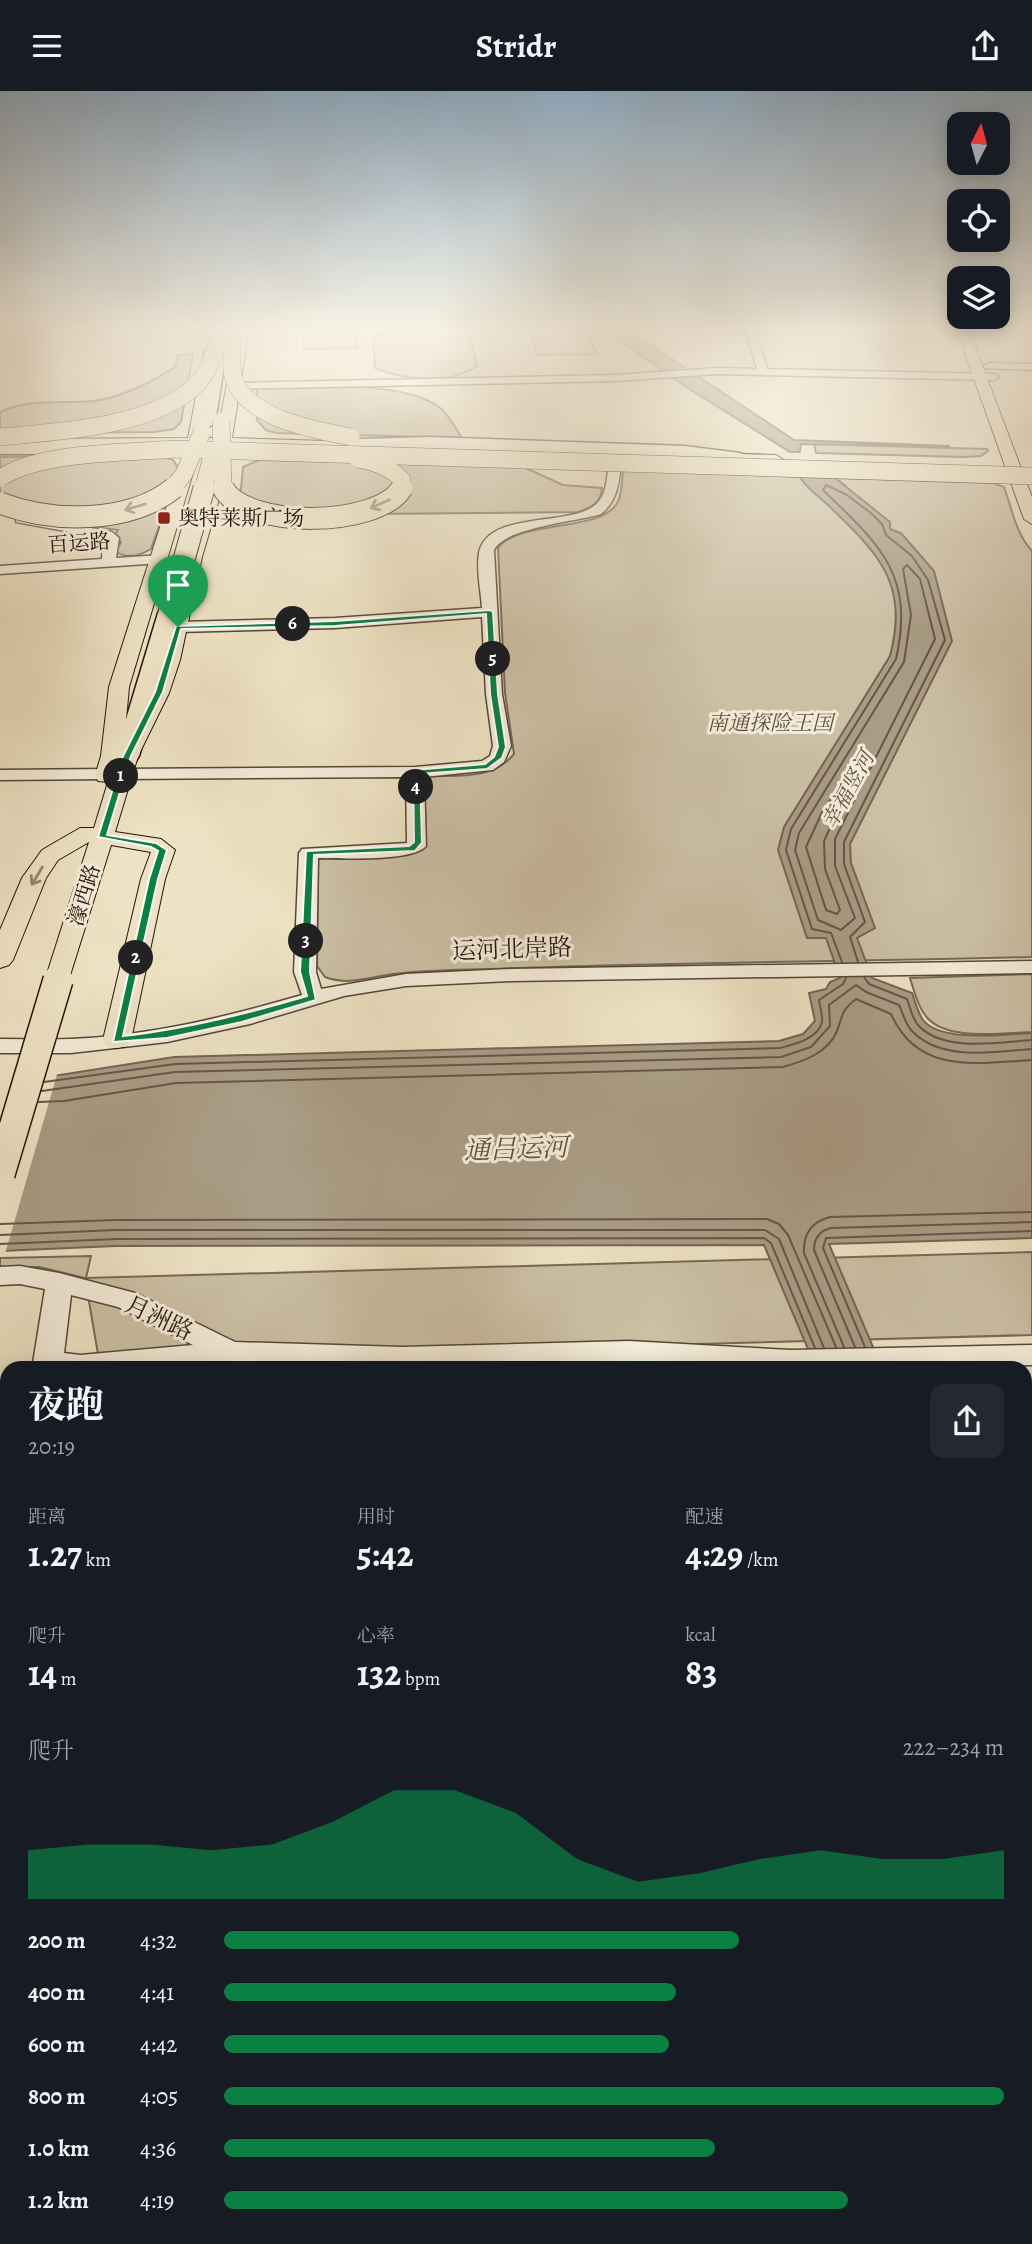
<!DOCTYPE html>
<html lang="zh">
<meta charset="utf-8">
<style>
:root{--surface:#171b24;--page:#242831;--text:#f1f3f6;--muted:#9ea1a6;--accent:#0b8043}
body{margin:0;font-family:Alegreya,"Noto Serif SC",serif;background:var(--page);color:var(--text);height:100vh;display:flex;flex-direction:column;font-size:26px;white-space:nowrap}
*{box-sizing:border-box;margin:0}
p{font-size:23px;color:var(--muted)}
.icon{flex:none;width:38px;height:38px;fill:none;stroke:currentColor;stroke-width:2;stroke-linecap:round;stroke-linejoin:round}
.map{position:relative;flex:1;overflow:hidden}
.details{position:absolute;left:0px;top:1270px;width:1032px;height:884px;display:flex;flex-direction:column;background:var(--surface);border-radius:21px 21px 0 0;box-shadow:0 4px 18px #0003}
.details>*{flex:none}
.needle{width:46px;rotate:6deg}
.tools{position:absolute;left:947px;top:21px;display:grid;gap:14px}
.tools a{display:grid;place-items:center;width:63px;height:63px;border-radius:14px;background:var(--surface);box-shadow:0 4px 18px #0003;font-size:35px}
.pin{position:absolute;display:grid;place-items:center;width:60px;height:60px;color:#fff;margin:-72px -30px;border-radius:50% 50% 50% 0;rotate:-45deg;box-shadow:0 0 7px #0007}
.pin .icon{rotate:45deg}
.km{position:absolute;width:35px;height:35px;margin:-18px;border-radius:50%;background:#222;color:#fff;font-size:19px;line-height:35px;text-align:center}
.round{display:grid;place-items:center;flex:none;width:74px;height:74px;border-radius:14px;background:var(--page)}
.overview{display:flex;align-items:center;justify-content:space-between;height:119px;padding:0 28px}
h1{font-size:38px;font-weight:700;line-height:52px}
.metrics{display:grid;grid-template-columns:repeat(3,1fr);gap:10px;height:119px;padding:7px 28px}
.metrics div{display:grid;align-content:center}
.metrics b{font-size:35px;font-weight:700}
.metrics small{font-size:19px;font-weight:400}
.metrics p{font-size:19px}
.chart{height:196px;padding:14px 28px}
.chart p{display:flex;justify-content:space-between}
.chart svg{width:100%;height:126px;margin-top:7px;fill:var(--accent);opacity:.7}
ul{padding:0 28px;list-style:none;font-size:23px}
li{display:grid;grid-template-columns:112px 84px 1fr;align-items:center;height:52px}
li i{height:18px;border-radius:9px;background:var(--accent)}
header{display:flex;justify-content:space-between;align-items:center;height:91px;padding:0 28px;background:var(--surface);font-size:32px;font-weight:700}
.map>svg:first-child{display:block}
.green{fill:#cbbfa4;stroke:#786858;stroke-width:2}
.water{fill:#a99b84;stroke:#746454;stroke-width:2}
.pier{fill:#ede2c3}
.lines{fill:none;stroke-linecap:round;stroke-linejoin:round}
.shore{stroke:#665648;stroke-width:2}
.minor-casing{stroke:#564639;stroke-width:3}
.major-casing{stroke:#24120b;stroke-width:2}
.highway-casing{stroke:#24120b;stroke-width:3}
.minor{fill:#f3ecd8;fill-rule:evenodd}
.major{fill:#ede2c3;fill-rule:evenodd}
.highway{fill:#ede2c3;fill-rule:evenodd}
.major-bridge-casing{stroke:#24120b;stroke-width:32;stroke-linecap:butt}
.highway-bridge-far1-casing{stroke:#24120b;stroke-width:18;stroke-linecap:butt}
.highway-bridge-casing{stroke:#24120b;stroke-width:23;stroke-linecap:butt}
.major-bridge{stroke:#ede2c3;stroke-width:29}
.highway-bridge-far1{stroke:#ede2c3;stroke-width:17}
.highway-bridge{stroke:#ede2c3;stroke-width:21}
.wall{fill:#796c5c;stroke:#24120b;stroke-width:2}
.building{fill:#8d7e6b;stroke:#24120b;stroke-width:2}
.oneway{stroke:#938470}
.route{fill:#0b8043;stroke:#fff;stroke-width:2;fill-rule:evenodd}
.poi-dot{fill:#8f2418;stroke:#f3ecd8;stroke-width:2.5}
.labels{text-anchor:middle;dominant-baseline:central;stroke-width:6;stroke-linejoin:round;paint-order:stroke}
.far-poi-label{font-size:21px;fill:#24120b;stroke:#f3ecd8;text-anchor:start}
.far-street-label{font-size:21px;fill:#24120b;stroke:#f3ecd8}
.far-park-label{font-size:21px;font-style:italic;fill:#5e4f41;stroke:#f3ecd8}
.far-water-label{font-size:21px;font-style:italic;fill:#605041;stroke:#f3ecd8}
.street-label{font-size:24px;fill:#24120b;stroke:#f3ecd8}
.water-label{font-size:26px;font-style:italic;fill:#605041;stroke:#f3ecd8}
</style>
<header><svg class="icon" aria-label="menu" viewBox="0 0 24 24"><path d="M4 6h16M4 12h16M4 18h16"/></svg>Stridr<svg class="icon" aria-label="share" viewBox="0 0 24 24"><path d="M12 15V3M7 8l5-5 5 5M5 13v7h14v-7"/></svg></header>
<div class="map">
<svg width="1032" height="2153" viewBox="0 0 1032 2153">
<rect width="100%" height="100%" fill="#ede2c3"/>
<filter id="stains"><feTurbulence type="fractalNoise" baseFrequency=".00286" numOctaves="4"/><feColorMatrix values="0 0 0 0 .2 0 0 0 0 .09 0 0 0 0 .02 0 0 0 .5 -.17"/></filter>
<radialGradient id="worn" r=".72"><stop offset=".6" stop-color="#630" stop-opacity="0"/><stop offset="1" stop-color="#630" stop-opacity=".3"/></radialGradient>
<g class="green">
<path d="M403 237C424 237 452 232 470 244L477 275C450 294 404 289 375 277L373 246Z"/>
<path d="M529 237H584L597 263 537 264Z"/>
<path d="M356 242 357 257 304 258V243Z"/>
<path d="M193 263 181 331 174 338 154 341 0 342V321C30 307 61 313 93 310 120 307 152 291 175 276L178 264Z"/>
<path d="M257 296C305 296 400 288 439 316 449 323 455 337 462 347L276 342 266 339 257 329Z"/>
<path d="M814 353 987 358 988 360 981 365 963 366 816 362Z"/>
<path d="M0 366H165L173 369 179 378 151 458C141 464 128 468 116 461L121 451 115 444 118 439 73 433 0 411Z"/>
<path d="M259 369 519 374 563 394 602 397C601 412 591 417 578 421L367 423 229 429 230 419 241 398 243 376Z"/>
<path d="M627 379 803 386 846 395 835 387 993 392 1004 396C1012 418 1016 443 1032 460V866C851 871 670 871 489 878 457 879 425 879 393 883 370 886 348 895 325 886L317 875 318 765 415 761 423 758 426 752 424 685C456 684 492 690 514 663L505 602 498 457C520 427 607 443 619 408 622 400 622 390 623 381Z"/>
<path d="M1032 883V941C1003 942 944 951 925 924 917 914 914 899 910 887Z"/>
<path d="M1032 1161V1244L99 1269 85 1187 39 1176H0V1167L91 1165 86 1187Z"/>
</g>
<g class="water">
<path d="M602 237H625L794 349 950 355 801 353 800 361H790L683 294Z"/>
<path d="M800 386 835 387 890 431V438L901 442 934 480 952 550 850 753 851 772 875 837 857 847 872 887 912 902C915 910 918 922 923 929 941 952 1005 943 1032 942V1147L829 1153 882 1277H816L764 1154 116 1155 0 1160V985L60 984 174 966 779 950 803 943 815 930 809 902 826 898 830 891 840 887 826 847H807L778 759 784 736 890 565C909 493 879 463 830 416 821 407 805 396 800 386Z"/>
<path d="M1032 1487V1682L1026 1684V1488Z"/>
<path d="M1026 1721 1032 1740V1823L1026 1804Z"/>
</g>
<path class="pier" d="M58 980 5 1163H0V982Z"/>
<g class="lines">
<g class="shore">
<path d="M907 474 920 488 935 548 835 748V775L855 827 841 839 818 829 795 759 799 742 904 571 911 524 903 478Z"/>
<path d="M850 682 853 687 824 750 825 778 840 819 837 823 826 819 806 756 824 717Z"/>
<path d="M842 871 831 842 812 838 786 759 791 738 896 568C915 484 880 454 823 399L826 394 847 404 872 423 882 433 886 444 912 465 928 489 945 549 844 751V773L865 831 850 846 858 871"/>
<path d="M864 886 869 893 907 908C910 916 912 927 918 934 943 962 999 951 1032 949"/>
<path d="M44 991 175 973 780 957C794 953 818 948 822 931 823 925 820 916 819 909L843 893 846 887"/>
<path d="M42 1000 175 981 781 966 811 956 830 935 829 914 856 894 866 901 899 914C903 922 905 932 911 939 940 971 994 961 1032 958"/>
<path d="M39 1011 64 1010 176 992 783 976C804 970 828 962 837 940 844 922 840 921 856 908L891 923C918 984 976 972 1032 969"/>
<path d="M0 1133 116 1129 767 1128 779 1133 788 1144 836 1256"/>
<path d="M0 1144 116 1139H765L779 1148 824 1257"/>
<path d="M0 1153 116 1148 764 1147 771 1152 815 1257"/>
<path d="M844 1256 804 1162C803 1143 811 1131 830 1126L1032 1121"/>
<path d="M855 1256 814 1159C814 1147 819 1140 831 1137L1032 1131"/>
<path d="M865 1256 823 1157 826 1147 1032 1140"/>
</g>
<defs>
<g id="minor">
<path d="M745 237H755L767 278 994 283 999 286 994 289 717 283 615 290 233 298 227 295 233 292 615 284 717 277 757 278Z"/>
<path d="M989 272 1032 273V279L985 277 984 275Z"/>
<path d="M430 346 685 355 740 362 746 366 740 370 685 363 430 354 325 357 319 353 325 349Z"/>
<path d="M615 369 621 373C619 393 617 410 601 423 576 431 505 436 494 459L502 603 511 655 504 671 493 679 424 686 426 755C413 771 341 767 318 767L316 881 321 898 406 883 512 878 1032 870V882L512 890 406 895 344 905 250 933 167 951 71 962H0V948C23 948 47 949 70 948 149 945 226 926 302 904L294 881 299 762 302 758 407 752 406 686 122 688 114 685 107 688 0 689V679L107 678 114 681 122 678 415 676 482 670 490 665 493 655 486 603 482 526 335 537 178 541 170 536 178 531 335 527 482 517C481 500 476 479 479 462 488 417 578 438 599 410 607 400 607 385 609 373Z"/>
<path d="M21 424 112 441 119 447 116 467 161 464 168 468 161 472 0 483V475L102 468 103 447 16 431V425Z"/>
<path d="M20 1175 59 1182 135 1202 235 1251 402 1256 629 1250 791 1259 1032 1254V1274L758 1278 629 1270 402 1276 230 1271 159 1278H32L45 1198 20 1193 0 1194V1176ZM71 1204 118 1216 193 1254 80 1264 64 1262Z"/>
<path d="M7 1346V1377L0 1380V1349Z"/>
<rect x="0" y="1769" width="7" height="36"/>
<rect x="47" y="2147" width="42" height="6"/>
<path d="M382 2147H459L458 2153H382Z"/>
</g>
<g id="major">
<path d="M237 237H249L232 347 776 364 784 369 776 374 230 355 226 384 202 466 180 569 169 602 138 665 115 741 161 748 175 759 165 788 131 949 127 955 117 957 107 955 103 949 141 788 151 761 111 754 67 894 58 897 49 894 45 889 89 751 58 769 46 787 13 869 9 874 0 877V839L22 787 42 759 80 737H94L108 691 98 690 95 685 101 665 109 596 186 355H4L0 354V348L188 347 205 259 211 255 217 259 203 347H217ZM201 355H216L210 384 184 466 160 569 149 602 124 651 129 596Z"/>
<path d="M956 237H968L1032 406V433L1024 428Z"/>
</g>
<g id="highway">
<path d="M216 237H230L215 332 207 337 199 332Z"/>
<path d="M0 353H112L121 358 112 363H0Z"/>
<path d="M169 516 177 517 180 522 139 665 136 670 127 672 118 670 115 665 158 522 161 517Z"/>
</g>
</defs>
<use href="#minor" class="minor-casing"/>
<use href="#major" class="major-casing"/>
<use href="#highway" class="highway-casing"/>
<use href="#minor" class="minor"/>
<use href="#major" class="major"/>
<use href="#highway" class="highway"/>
<defs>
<path id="major-bridge" d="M0 1083 58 889"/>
<g id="highway-bridge-far1">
<path d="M231 245C234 259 229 275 234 288 248 328 315 339 351 346"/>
<path d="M221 330 223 398"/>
<path d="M0 346C57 341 155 336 197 293 211 279 215 256 223 239"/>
<path d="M358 368C374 371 391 376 402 389L401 398"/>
<path d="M0 387C43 360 124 362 175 358L1032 385"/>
<path d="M172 398 184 383 202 341"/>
<path d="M203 398 213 362"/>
</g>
<g id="highway-bridge">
<path d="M223 397C245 438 378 437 402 397"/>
<path d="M0 412C52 432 129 433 174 397"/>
<path d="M169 522 204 397"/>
</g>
</defs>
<use href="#major-bridge" class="major-bridge-casing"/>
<use href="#highway-bridge-far1" class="highway-bridge-far1-casing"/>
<use href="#highway-bridge" class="highway-bridge-casing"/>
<use href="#major-bridge" class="major-bridge"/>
<use href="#highway-bridge-far1" class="highway-bridge-far1"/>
<use href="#highway-bridge" class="highway-bridge"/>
</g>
<g class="wall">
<path d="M7 1582V1636H3L0 1629V1591Z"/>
<rect x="0" y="1679" width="7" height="47"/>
</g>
<g class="building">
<path d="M2 1582H7V1615H0V1591Z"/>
<rect x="0" y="1679" width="7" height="33"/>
</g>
<defs><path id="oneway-shaft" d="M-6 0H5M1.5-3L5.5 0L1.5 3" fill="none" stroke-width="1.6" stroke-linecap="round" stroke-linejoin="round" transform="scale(1.75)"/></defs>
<g class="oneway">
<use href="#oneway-shaft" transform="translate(380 413) rotate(156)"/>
<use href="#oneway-shaft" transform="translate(135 416) rotate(164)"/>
<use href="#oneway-shaft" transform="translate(37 785) rotate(121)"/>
</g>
<linearGradient id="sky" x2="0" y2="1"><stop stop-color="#8faac0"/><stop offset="0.44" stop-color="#f7f2e4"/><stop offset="1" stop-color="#f7f2e4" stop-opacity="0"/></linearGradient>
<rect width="1032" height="538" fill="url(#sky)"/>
<path class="route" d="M490 519 493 521 498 603 506 656 502 667 487 678 420 683 422 752 415 760 314 764 310 881 316 909 242 931 167 947 113 951 149 788 158 760 151 756 98 746 123 665 155 601 176 535 335 530ZM486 523 490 603 498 656 494 666 485 673 413 679 414 751 409 755 306 760 300 881 307 905C246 923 186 938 123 945L158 788 167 759 156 752 107 744 131 665 163 601 181 538 335 535Z"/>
<rect class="poi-dot" x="157" y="420" width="14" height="14" rx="3.5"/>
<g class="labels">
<g class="far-poi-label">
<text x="178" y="427">奥特莱斯广场</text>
</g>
<g class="far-street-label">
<text transform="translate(79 452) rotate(-4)">百运路</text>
<text transform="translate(84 804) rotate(-73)">濠西路</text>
</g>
<g class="far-park-label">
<text x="770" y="632">南通探险王国</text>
</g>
<g class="far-water-label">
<text transform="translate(848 699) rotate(-61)">幸福竖河</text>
</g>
<g class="street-label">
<text transform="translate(512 858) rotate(-2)">运河北岸路</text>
<text transform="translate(159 1227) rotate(25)">月洲路</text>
</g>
<g class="water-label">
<text transform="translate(516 1058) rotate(-2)">通吕运河</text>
</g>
</g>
<rect width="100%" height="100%" filter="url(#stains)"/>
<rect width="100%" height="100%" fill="url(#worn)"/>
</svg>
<div class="tools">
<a><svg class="needle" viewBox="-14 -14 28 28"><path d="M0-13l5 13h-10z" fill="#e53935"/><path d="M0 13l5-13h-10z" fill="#9ea1a6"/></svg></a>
<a><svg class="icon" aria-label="locate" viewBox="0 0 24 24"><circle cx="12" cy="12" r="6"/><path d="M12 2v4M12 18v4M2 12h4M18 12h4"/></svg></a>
<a><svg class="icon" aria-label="layers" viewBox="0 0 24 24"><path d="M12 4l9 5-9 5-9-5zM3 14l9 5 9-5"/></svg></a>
</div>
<div class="pin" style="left:178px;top:536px;background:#1e9e55"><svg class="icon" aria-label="arrive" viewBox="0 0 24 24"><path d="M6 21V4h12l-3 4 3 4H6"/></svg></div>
<b class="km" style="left:121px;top:685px">1</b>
<b class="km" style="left:136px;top:867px">2</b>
<b class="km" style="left:306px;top:850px">3</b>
<b class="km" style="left:416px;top:696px">4</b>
<b class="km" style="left:493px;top:568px">5</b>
<b class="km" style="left:293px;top:533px">6</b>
<section class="details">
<div class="overview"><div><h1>夜跑</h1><p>20:19</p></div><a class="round"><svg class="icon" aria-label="share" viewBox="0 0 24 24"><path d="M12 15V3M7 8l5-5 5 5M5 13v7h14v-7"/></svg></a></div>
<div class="metrics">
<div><p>距离</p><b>1.27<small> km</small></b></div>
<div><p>用时</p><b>5:42</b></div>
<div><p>配速</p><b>4:29<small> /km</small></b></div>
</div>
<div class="metrics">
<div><p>爬升</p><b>14<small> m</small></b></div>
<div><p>心率</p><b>132<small> bpm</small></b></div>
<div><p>kcal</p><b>83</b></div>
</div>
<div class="chart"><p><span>爬升</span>222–234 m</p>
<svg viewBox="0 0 160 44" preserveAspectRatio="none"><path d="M0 44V27L10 25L20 25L30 27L40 25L50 17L60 6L70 6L80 14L90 30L100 38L110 35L120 30L130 27L140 30L150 30L160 27V44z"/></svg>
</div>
<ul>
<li><b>200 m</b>4:32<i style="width:66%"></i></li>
<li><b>400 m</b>4:41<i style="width:58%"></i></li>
<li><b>600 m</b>4:42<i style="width:57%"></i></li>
<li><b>800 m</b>4:05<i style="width:100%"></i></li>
<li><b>1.0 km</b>4:36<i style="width:63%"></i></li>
<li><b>1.2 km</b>4:19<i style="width:80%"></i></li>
</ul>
</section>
</div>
